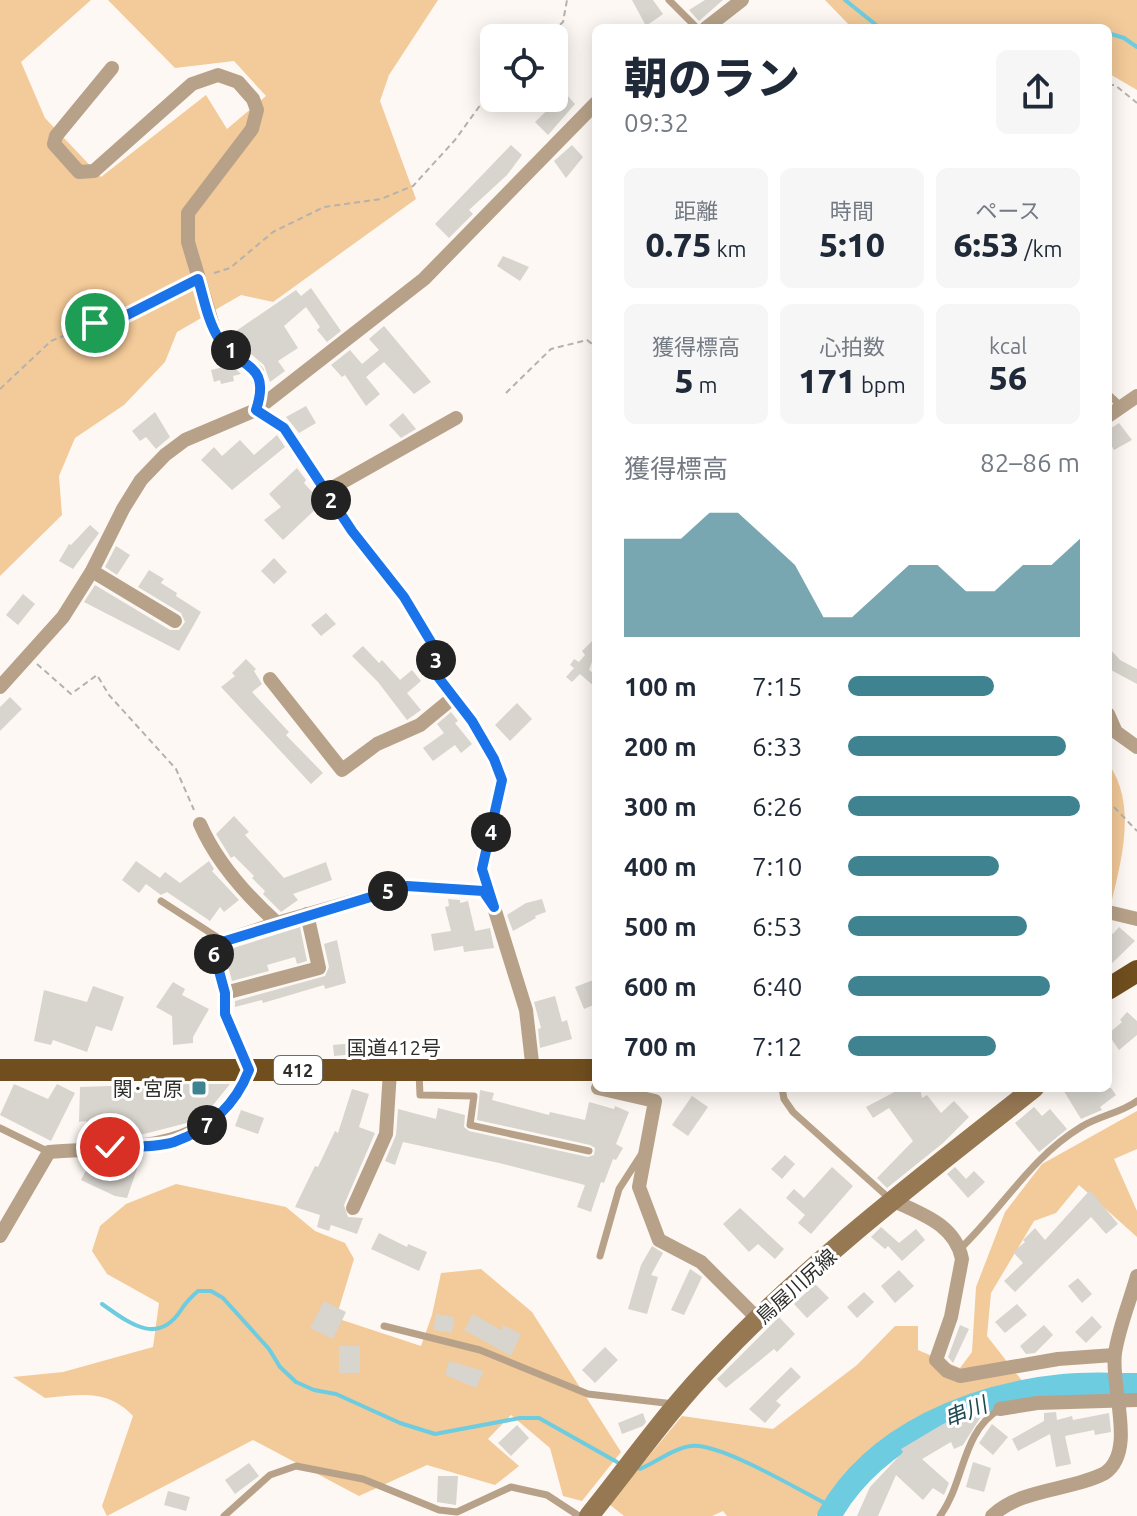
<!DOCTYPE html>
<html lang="ja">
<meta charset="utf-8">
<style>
:root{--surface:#fff;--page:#f6f6f7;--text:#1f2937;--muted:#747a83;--accent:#3f8391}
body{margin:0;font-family:Ubuntu,"Noto Sans JP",sans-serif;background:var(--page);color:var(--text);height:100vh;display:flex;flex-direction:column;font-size:30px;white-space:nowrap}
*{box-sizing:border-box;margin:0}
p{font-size:26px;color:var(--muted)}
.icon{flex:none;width:44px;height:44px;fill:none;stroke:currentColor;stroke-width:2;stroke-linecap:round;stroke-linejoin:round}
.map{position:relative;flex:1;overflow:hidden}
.drawer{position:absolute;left:592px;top:24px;width:520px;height:1068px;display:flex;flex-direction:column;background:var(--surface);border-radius:12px;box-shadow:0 4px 20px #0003}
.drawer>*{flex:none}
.controls{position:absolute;left:480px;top:24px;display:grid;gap:16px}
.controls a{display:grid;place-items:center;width:88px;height:88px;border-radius:12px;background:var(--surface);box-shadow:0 4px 20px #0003;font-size:40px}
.pin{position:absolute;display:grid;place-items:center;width:68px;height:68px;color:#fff;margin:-34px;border:4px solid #fff;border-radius:50%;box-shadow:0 2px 8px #0007}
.km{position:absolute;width:40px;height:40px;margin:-20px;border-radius:50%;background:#222;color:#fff;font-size:22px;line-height:40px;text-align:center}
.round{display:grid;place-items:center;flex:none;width:84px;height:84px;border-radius:12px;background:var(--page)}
.head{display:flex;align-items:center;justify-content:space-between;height:136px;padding:0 32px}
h1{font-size:44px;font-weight:800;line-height:60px}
.metrics{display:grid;grid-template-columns:repeat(3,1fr);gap:12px;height:136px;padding:8px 32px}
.metrics div{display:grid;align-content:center;border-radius:12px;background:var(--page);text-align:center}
.metrics b{font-size:34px;font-weight:800}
.metrics small{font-size:22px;font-weight:400}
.metrics p{font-size:22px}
.chart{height:224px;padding:16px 32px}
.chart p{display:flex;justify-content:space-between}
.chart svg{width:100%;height:144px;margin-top:8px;fill:var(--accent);opacity:.7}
ul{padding:0 32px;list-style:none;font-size:26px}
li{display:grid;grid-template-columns:128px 96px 1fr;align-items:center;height:60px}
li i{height:20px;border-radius:10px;background:var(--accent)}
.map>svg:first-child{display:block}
.green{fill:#f3ca99}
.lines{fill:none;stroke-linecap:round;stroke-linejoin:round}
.stream{stroke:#6ecce1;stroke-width:4}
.river{stroke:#6ecce1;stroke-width:24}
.building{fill:#d8d4ce}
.path{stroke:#b5b2ad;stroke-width:2;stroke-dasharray:6 4;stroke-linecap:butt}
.service{stroke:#b7a289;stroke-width:7}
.minor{stroke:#b7a289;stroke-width:14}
.secondary{stroke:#967853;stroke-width:20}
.trunk{stroke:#704e1e;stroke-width:22}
.route-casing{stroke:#fff;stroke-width:16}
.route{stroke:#1a73e8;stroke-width:10}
.poi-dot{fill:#3f8391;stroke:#fff;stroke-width:3}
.labels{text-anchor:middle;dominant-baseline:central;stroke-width:6;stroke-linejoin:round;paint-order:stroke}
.shield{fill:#fff;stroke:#6d6d6b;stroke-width:2}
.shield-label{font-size:18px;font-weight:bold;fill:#2f2e2b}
.street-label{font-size:20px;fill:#2f2e2b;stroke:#fff}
.poi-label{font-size:20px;fill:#2f2e2b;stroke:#fff;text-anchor:end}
.water-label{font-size:22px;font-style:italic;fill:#1f4a53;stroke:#fff}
</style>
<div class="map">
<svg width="1137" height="1516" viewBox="0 0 1137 1516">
<rect width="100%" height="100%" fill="#fdf8f3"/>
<g class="green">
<path d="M0 0H91L21 62 45 118 101 177 206 95 227 129 266 96 234 61 175 68 108 0H438L389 75 380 101 416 199 273 302 241 295 177 332 165 362 124 405 75 438 59 476 62 515 0 576Z"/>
<path d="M825 0H1137V90L1108 73V28H852Z"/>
<path d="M1108 763C1137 803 1122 859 1111 904L1108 905Z"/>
<path d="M1137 1111V1149L1114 1159 1137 1211V1237L1079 1185 1056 1213 1034 1221 991 1293 987 1336 1030 1391 929 1412 851 1469 816 1516H727L723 1511 712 1516H624L609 1504 682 1416 773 1429 857 1365 895 1326H918V1350L960 1368 972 1352 976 1287 1005 1212 1042 1164Z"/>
<path d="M176 1184 286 1207 315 1231 345 1243 354 1259 336 1318 421 1346 432 1315 441 1273 481 1269 532 1312 621 1452 582 1501 563 1496 550 1448 511 1415 488 1439 519 1466 495 1485 427 1465 359 1496 253 1440 107 1516 102 1506 133 1416C107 1388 79 1395 45 1398L13 1377 63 1372 153 1347 159 1303 107 1274 92 1251 100 1226 126 1204Z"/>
</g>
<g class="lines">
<g class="stream">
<path d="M845 0 880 28"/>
<path d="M1108 33 1124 38 1137 47"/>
<path d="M102 1304C128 1322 157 1347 181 1310 186 1302 190 1298 198 1291H211L223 1298 269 1349 280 1367 296 1382 314 1390 336 1394 400 1423 435 1434 520 1418H539L617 1462"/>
<path d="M640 1469C657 1462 674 1448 691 1446 720 1442 804 1493 834 1508"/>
</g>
<path class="river" d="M829 1516C875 1434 973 1395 1063 1386 1087 1383 1113 1385 1137 1385"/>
</g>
<g class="building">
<path d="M632 0H653L663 14 646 26Z"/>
<path d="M705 0H723L699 21 689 10Z"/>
<path d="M565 93 575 104 548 135 535 122Z"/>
<path d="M511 145 522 155 507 175 469 210 473 214 449 238 435 224Z"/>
<path d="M572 145 583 157 566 178 554 161Z"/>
<path d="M503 256 529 267 520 281 497 266Z"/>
<path d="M311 288 341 331 327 342 317 330 320 327 306 307 284 326 298 348 278 361 285 371 270 382 264 365 246 350 233 333 296 290 301 296Z"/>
<path d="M384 326 431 382 414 394 384 362 366 377 380 394 366 406 345 375 342 377 331 365 350 350 362 364 379 350 369 339Z"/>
<path d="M232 365 241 374 233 376 234 381 221 384 220 380 214 382 211 370Z"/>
<path d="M306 406 316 423 299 433 286 417Z"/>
<path d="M155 412 170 437 156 449 146 437 140 441 132 431Z"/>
<path d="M403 413 416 429 401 438 389 425Z"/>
<path d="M1119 423 1132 440 1114 450 1108 440V430Z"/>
<path d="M277 435 285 447 232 490 201 460 214 447 222 456 240 440 254 455Z"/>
<path d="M297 468 306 480 304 483 322 503 283 540 264 520 281 507 269 494Z"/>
<path d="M90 525 99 533 73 569 59 561 69 544 71 545Z"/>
<path d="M116 546 130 555 117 575 105 567Z"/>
<path d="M274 558 287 572 274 584 261 571Z"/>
<path d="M149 570 164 579 161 583 177 593 176 596 201 612 179 651 84 602 95 585 170 630H179L185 622 181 613 138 587Z"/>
<path d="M23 594 35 604 18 625 6 615Z"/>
<path d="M326 613 336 624 321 636 311 625Z"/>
<path d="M596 637V666L592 662 589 670 596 675V688L580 674 572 682 566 677 574 668 570 665 574 659 579 662 585 655 582 651Z"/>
<path d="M363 646 379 663 382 660 400 680 412 670 421 681 407 693 421 710 407 720 378 682 352 656Z"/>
<path d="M1108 647 1120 660 1137 669V684L1111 670 1108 674Z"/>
<path d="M246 659 256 669 254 671 262 684 252 692 289 732 286 735 323 773 311 784 221 687 235 676 232 673Z"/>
<path d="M10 697 22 709 0 731V707Z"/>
<path d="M517 703 532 719 510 741 495 725Z"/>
<path d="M451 712 458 721 455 723 472 744 461 753 455 745 433 761 423 748 444 733 437 724Z"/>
<path d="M234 816 249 832 245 835 284 878 326 862 332 880 293 894 298 900 281 912 263 894 265 891 252 878 254 876 234 856 231 858 216 834Z"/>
<path d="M136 861 160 878 165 872 180 883 209 861 214 869 212 871 239 900 224 912 220 907 210 921 167 892 161 895 146 884 139 893 122 880Z"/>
<path d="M448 899 460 900V903L468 901 475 931 490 928 494 948 464 952 463 946 434 951 431 934 451 931 445 907 449 906Z"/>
<path d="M542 899 546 912 535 916 536 918 513 931 507 915 526 903Z"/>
<path d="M300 927 307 961 297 964 295 957 267 965 269 971 232 981 224 951Z"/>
<path d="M1119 927 1135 941 1108 967V930L1113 934Z"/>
<path d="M337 940 346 983 325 989 324 985 263 1003 262 1000 235 1007V1001L325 976 329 967 324 944Z"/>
<path d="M596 979V1004L584 1009 575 987Z"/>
<path d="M173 982 185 989 182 995 209 1009 193 1037V1043L173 1045 172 1016 156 1007Z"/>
<path d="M93 986 124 997 112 1031 96 1026 87 1052 53 1040 51 1045 34 1041 44 990 87 1002Z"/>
<path d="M555 996 562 1022 567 1020 572 1039 540 1048 538 1029 541 1028 534 1002Z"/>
<path d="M1127 1012 1137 1021V1035L1119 1050 1108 1034 1122 1022 1120 1020Z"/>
<path d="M367 1042 368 1053 334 1056 333 1045Z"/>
<path d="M14 1084 48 1099 57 1084 75 1093 51 1141 0 1115Z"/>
<path d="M168 1084H230L209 1110 187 1123 136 1136 88 1140 86 1121 79 1122 80 1087Z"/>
<path d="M902 1088H920L922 1098 927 1095 941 1113 954 1101 969 1117 943 1143 887 1188 877 1178 913 1141 889 1108 873 1118 866 1107Z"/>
<path d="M1062 1088H1111L1116 1095 1100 1107 1102 1110 1081 1119Z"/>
<path d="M352 1089 369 1094 359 1127 375 1133 344 1205 348 1217 363 1218 357 1234 331 1225 329 1231 317 1227 320 1215 295 1207 315 1166 318 1167 335 1131 338 1133Z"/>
<path d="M480 1090 494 1093 492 1100 549 1115 550 1112 585 1120 589 1102 614 1109 615 1106 629 1112 616 1144 623 1148 616 1160 613 1159 604 1183 601 1182 591 1212 577 1207 585 1185 499 1163 403 1142 395 1165 385 1161 396 1135 398 1109 436 1119 438 1108 465 1115 464 1127 469 1131 588 1157 594 1155 595 1148 590 1145 477 1120Z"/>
<path d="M692 1096 708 1107 688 1136 672 1125Z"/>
<path d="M1034 1107 1042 1116 1050 1109 1067 1129 1039 1152 1015 1123Z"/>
<path d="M241 1110 264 1118 258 1134 235 1126Z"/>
<path d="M785 1155 795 1164 782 1179 771 1169Z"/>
<path d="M124 1157 139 1163 127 1198 115 1196 81 1180 91 1160Z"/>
<path d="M832 1167 853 1186 811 1234 798 1223 805 1215 786 1198 794 1189 804 1198Z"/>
<path d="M955 1167 966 1179 974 1171 985 1182 968 1198 947 1174Z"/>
<path d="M1090 1190 1118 1224 1106 1234 1091 1217 1015 1292 1004 1281 1023 1263 1013 1252 1025 1242 1023 1240 1035 1228 1045 1240Z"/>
<path d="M740 1208 784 1249 775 1259 758 1244 749 1252 723 1224Z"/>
<path d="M881 1227 899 1243 916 1229 925 1240 902 1261 888 1246 885 1249 871 1237Z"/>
<path d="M379 1233 407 1247 408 1244 427 1252 419 1271 371 1249Z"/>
<path d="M652 1246 663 1253 651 1275 658 1277 647 1314 628 1309 641 1265Z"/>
<path d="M690 1269 702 1277 684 1315 671 1310Z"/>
<path d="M899 1270 914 1286 895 1303 881 1286Z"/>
<path d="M1078 1278 1092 1294 1082 1303 1068 1286Z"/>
<path d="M815 1284 829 1298 807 1318 794 1304Z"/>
<path d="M864 1292 874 1302 857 1318 847 1307Z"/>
<path d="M324 1301 346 1312 333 1339 310 1328Z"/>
<path d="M1017 1304 1027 1315 1005 1333 995 1322Z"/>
<path d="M436 1314 454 1317 452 1333 433 1330Z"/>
<path d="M473 1314 501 1330 503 1325 521 1334 511 1356 464 1330Z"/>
<path d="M1092 1316 1102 1327 1086 1343 1075 1332Z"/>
<path d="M779 1317 795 1334 777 1352 774 1349 726 1388 717 1379Z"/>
<path d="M960 1325 969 1329 953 1363 948 1357Z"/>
<path d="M1044 1325 1053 1335 1035 1353 1026 1354 1020 1346Z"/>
<rect x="339" y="1346" width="21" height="27"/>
<path d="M605 1347 618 1360 595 1383 582 1370Z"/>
<path d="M449 1361 484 1371 476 1388 445 1375Z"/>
<path d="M791 1367 801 1377 776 1401 781 1405 765 1423 749 1409Z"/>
<path d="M979 1409 982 1415 963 1445 954 1449 951 1442 922 1459 949 1483 944 1495 933 1488 923 1500 896 1475 878 1516H857L870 1487 903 1452 901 1449 943 1424Z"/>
<path d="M1056 1412 1057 1420 1072 1416 1073 1420 1109 1413 1111 1432 1095 1435 1094 1430 1065 1436 1071 1464 1056 1467 1050 1434 1018 1451 1012 1439 1044 1421V1413Z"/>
<path d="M643 1413 646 1422 643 1426 622 1434 618 1423Z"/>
<path d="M992 1424 1008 1437 993 1455 979 1443Z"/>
<path d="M517 1425 529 1438 511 1456 498 1443Z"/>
<path d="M973 1462 991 1468 984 1492 966 1487Z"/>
<path d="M249 1463 259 1476 235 1494 225 1480Z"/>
<path d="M438 1476H458L456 1505 437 1502Z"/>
<path d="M168 1491 190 1497 186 1511 164 1505Z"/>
</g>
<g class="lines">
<g class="path">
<path d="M545 38 563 22 567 0"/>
<path d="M1108 85H1115L1137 103"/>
<path d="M214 273 230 268 273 232 324 207 381 199 413 186 455 140 494 86"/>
<path d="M0 389 51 341 95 323 127 315 186 285"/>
<path d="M506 393 551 349 587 340 596 347"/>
<path d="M360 541 404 597 430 640"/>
<path d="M37 664 71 694 97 675 109 695 176 769 194 810"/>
<path d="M1114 807 1137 831"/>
</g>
<g class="service">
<path d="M669 0 697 28"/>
<path d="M1108 394 1121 406"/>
<path d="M161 901 223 941"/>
<path d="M419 1073 420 1095 474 1096 470 1125 589 1151"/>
<path d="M782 1088 784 1099 793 1112 890 1199"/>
<path d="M0 1128 49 1152"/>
<path d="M960 1249C1002 1209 1030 1158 1081 1127 1098 1116 1121 1113 1137 1101"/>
<path d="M600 1256 619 1189 641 1155"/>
<path d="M384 1326 480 1350 588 1394 674 1404"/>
<path d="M224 1516 270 1475 296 1466 363 1479 439 1510 457 1512 511 1487 547 1495 579 1516"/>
<path d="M940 1516C965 1482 961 1432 1000 1409"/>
</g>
<g class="minor">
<path d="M706 28 742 0"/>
<path d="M112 68 56 136 54 144 79 172 94 171 192 84 218 75 238 82 253 99 257 110 252 129 188 213V242L214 329 221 343 257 372 261 395 256 410"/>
<path d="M256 410 284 428 352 531"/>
<path d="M1108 416 1137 396"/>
<path d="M325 492 456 418"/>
<path d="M92 571 175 621"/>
<path d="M437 652 435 673 472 721 494 759 502 780 482 869 526 1010 533 1071"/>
<path d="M270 679 342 770 377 744 420 725 454 697"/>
<path d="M0 687 63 617 92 571 123 509 141 480 165 455 185 440 256 410 424 279 596 103"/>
<path d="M1108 714 1116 732 1137 747"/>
<path d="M200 824C217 863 246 895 277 923L407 886 483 891 492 904"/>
<path d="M1108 912 1137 919"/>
<path d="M225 993 319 968 307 914"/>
<path d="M598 1088 655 1101 639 1187 659 1240 701 1262 758 1319"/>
<path d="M892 1200C921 1214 955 1224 962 1259L951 1317 936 1360 947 1371 960 1376 1058 1359 1114 1355"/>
<path d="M353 1208 386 1134 390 1071"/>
<path d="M0 1236 49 1152C125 1146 217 1156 249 1070L225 1014V993L212 945 277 923"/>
<path d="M1000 1409 1037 1403 1137 1400"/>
<path d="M992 1516C1021 1488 1071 1491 1105 1473 1137 1451 1110 1387 1115 1353 1119 1327 1130 1301 1137 1276"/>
</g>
<path class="secondary" d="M589 1516C631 1464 669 1409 716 1361 810 1261 927 1173 1034 1088"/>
<g class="trunk">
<path d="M1108 989 1137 971"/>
<path d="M0 1070H596"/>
</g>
</g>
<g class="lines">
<defs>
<path id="route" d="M95 323 127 315 198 279C204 299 208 322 219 339 239 370 272 361 256 410L284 428 352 531 404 597 437 652 435 673 472 721 494 759 502 780 482 869 494 907 483 891 407 886 212 945 225 993V1014L249 1070C236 1104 209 1130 174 1142 155 1148 130 1146 110 1147"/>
</defs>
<use href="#route" class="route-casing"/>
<use href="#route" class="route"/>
</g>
<rect class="poi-dot" x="191" y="1080" width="16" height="16" rx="4"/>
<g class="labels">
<rect class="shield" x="274" y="1056" width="48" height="28" rx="6"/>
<g class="shield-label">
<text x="298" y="1070">412</text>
</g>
<g class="street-label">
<text x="394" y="1047">国道412号</text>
<text transform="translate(796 1286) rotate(-42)">鳥屋川尻線</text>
</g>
<g class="poi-label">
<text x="183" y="1088">関･宮原</text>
</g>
<g class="water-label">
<text transform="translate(965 1411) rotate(-22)">串川</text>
</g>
</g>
</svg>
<div class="controls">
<a><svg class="icon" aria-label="locate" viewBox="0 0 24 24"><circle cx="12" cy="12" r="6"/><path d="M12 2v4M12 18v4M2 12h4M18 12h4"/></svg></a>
</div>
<div class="pin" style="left:95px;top:323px;background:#1e9e55"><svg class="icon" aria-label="arrive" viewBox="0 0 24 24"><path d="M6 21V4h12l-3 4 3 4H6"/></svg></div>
<div class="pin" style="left:110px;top:1147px;background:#d93025"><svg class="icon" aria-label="check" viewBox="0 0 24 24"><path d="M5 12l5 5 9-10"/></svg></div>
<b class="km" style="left:231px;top:350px">1</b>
<b class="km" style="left:331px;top:500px">2</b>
<b class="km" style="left:436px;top:660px">3</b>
<b class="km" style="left:491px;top:832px">4</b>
<b class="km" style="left:388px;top:891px">5</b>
<b class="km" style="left:214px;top:954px">6</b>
<b class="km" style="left:207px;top:1125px">7</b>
<section class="drawer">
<div class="head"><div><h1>朝のラン</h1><p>09:32</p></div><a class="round"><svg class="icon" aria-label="share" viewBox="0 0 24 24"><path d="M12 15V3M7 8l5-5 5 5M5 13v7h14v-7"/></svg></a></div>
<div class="metrics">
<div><p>距離</p><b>0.75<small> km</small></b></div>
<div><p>時間</p><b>5:10</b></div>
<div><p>ペース</p><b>6:53<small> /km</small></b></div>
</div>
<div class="metrics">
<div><p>獲得標高</p><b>5<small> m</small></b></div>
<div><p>心拍数</p><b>171<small> bpm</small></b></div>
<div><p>kcal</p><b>56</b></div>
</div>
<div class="chart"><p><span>獲得標高</span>82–86 m</p>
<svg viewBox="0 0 160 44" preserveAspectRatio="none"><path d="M0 44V14L10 14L20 14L30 6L40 6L50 14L60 22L70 38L80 38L90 30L100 22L110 22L120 30L130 30L140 22L150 22L160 14V44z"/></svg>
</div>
<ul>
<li><b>100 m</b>7:15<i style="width:63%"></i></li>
<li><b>200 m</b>6:33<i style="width:94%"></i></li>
<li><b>300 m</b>6:26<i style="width:100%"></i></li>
<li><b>400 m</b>7:10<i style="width:65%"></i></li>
<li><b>500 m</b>6:53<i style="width:77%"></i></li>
<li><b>600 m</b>6:40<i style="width:87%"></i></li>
<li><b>700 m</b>7:12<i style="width:64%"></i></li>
</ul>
</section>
</div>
